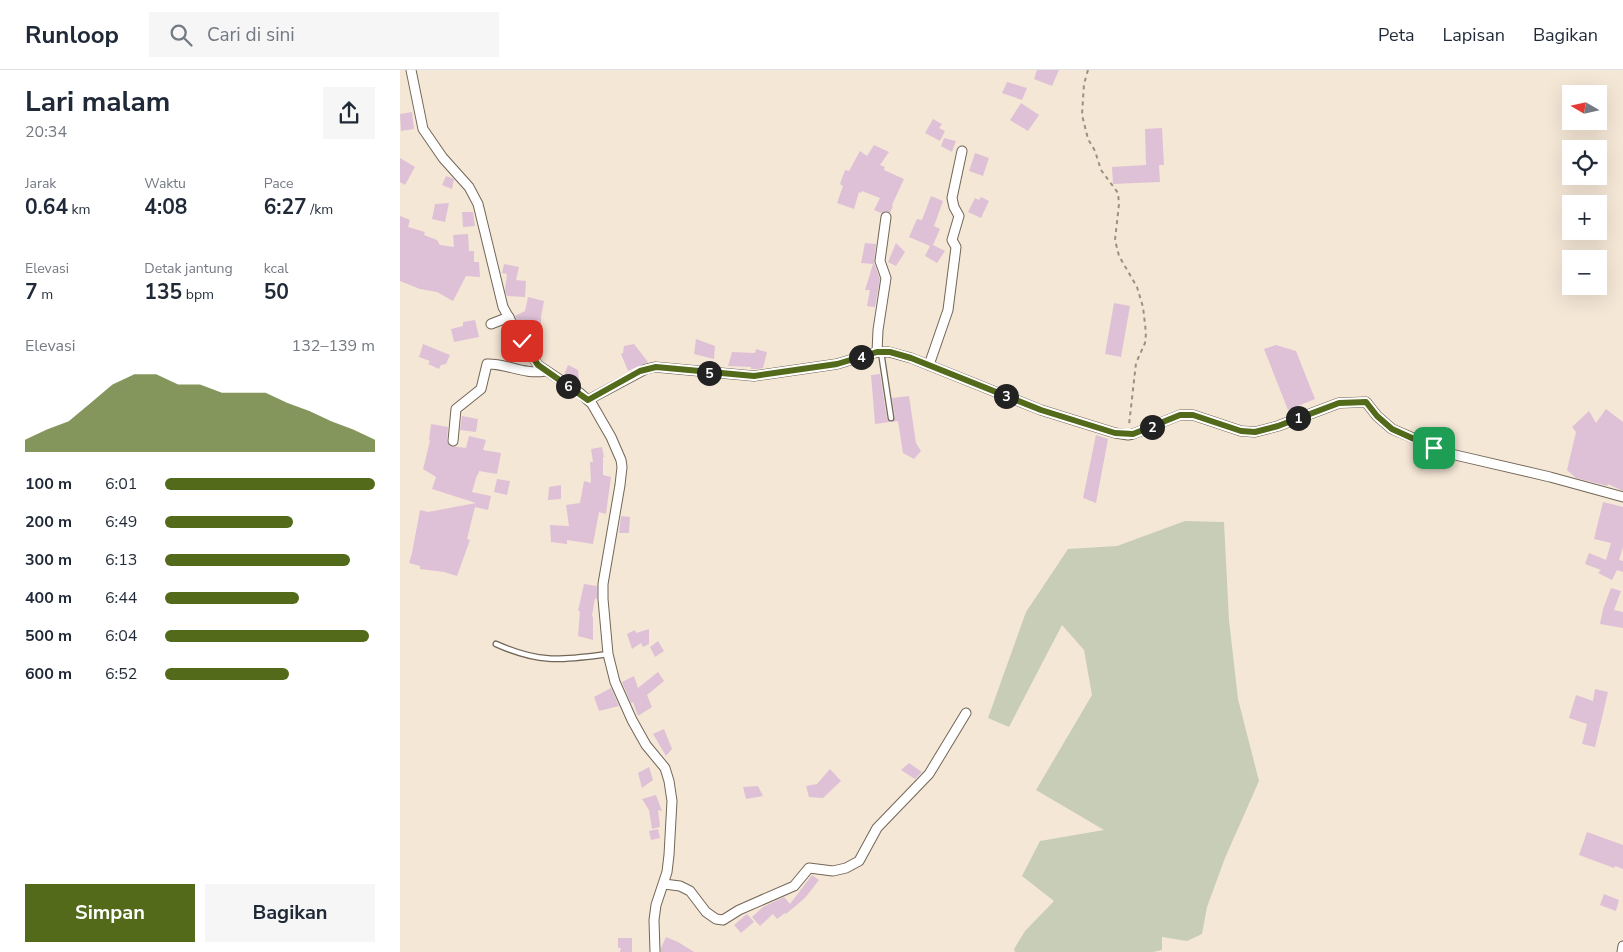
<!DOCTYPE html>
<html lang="id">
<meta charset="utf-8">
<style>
:root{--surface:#fff;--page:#f6f6f7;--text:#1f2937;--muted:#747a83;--line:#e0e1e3;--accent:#526a1a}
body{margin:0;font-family:"Nunito Sans",sans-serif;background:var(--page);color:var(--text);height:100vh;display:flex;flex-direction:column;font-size:19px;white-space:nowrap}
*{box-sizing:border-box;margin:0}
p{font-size:16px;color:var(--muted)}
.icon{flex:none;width:28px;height:28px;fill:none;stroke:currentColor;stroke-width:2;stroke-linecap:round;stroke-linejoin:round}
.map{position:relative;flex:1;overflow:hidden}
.details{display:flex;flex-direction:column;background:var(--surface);width:400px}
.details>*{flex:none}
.needle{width:32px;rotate:279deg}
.tools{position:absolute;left:1162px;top:15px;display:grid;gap:10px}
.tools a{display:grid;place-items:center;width:45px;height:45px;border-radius:0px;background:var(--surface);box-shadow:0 5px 20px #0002;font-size:25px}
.pin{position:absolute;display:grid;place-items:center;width:42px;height:42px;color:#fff;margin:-21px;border-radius:10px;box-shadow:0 2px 8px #0006}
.km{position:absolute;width:25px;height:25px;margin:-12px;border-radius:50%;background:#222;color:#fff;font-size:14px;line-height:25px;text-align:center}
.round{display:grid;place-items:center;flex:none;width:52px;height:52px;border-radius:0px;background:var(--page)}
.head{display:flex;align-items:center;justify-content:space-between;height:85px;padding:0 25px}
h1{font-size:28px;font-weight:700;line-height:38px}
.metrics{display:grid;grid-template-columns:repeat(3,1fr);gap:8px;height:85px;padding:5px 25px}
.metrics div{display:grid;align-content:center}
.metrics b{font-size:21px;font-weight:700}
.metrics small{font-size:14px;font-weight:400}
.metrics p{font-size:14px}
.chart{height:140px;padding:10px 25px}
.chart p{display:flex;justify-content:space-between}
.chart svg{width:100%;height:90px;margin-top:5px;fill:var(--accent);opacity:.7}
.action{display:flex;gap:10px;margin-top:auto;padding:10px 25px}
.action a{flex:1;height:58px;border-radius:0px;background:var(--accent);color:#fff;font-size:20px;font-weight:700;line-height:58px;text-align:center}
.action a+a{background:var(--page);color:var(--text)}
ul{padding:0 25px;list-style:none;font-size:16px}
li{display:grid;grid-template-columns:80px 60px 1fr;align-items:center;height:38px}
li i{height:12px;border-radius:6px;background:var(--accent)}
header{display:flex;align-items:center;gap:30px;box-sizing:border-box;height:70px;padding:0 25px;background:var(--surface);border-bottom:1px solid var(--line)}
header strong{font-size:24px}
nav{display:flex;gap:28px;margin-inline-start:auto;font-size:18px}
.search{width:350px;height:45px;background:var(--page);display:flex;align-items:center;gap:12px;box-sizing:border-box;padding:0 18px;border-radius:0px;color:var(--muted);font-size:19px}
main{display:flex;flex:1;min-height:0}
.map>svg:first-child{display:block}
.green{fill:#c8cdb7}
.building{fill:#dec1d6}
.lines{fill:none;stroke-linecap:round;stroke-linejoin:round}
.service-casing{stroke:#726657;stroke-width:7}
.minor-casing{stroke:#726657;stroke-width:11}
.path{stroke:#9a9084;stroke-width:2;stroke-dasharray:4 4;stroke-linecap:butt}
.service{stroke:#fff;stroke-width:4.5}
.minor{stroke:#fff;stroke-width:9}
.route-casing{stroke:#fff;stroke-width:10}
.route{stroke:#526a1a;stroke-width:6}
</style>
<header>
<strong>Runloop</strong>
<div class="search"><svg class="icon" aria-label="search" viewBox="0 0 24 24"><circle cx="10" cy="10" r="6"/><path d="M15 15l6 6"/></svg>Cari di sini</div>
<nav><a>Peta</a><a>Lapisan</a><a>Bagikan</a></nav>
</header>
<main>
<section class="details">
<div class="head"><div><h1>Lari malam</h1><p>20:34</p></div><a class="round"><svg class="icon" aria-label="share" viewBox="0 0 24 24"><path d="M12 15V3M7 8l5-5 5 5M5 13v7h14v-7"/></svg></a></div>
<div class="metrics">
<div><p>Jarak</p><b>0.64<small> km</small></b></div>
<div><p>Waktu</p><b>4:08</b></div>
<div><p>Pace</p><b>6:27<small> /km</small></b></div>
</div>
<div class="metrics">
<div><p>Elevasi</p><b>7<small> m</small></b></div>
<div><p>Detak jantung</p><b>135<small> bpm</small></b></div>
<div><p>kcal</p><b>50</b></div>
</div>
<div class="chart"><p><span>Elevasi</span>132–139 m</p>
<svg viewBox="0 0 160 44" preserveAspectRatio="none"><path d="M0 44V38L10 33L20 29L30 20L40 11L50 6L60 6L70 11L80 11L90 15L100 15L110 15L120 20L130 24L140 29L150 33L160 38V44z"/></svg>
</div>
<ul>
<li><b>100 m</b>6:01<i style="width:100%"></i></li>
<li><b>200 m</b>6:49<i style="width:61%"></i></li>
<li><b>300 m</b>6:13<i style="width:88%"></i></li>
<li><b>400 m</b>6:44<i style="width:64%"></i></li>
<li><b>500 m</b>6:04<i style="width:97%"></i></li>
<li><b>600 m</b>6:52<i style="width:59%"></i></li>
</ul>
<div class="action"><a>Simpan</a><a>Bagikan</a></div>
</section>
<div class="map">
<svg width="1223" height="882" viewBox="0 0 1223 882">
<rect width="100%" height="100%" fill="#f5e7d6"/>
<path class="green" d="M785 451 824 452 829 550 838 629 859 711 825 788 807 837 802 864 787 871 762 867V880L753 882H615L614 879 625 861 654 831 622 806 640 771 704 760 636 720 692 625 684 580 662 555 609 657 588 648 626 542 668 479 717 476Z"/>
<g class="building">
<path d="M637 0H659L652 16 634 9Z"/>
<path d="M607 12 627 18 622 30 602 23Z"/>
<path d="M621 33 639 45 628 61 610 50Z"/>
<path d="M12 42 14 59 1 61 0 44Z"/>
<path d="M533 49 542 54 539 58 545 61 540 71 525 63Z"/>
<path d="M762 58 764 95H759L760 112 713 114 712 97 746 95 745 59Z"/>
<path d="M544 68 556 71 552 82 541 76Z"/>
<path d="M474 75 489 82 480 95 485 97 484 100 504 109 492 135 493 136 490 143 486 141 481 143 474 140 480 128 462 121 461 123 459 122 454 139 437 133 443 116 440 114 445 100 449 101 460 81 467 86Z"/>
<path d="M575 83 589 88 583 106 569 101Z"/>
<path d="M0 88 15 97 5 115 0 112Z"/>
<path d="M46 106 54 109 52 119 42 115Z"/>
<path d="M531 126 543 131 534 156 540 159 533 175 545 181 537 193 525 186 530 176 509 167 517 149 522 150Z"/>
<path d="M581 127 589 131 581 148 568 142 575 128 579 130Z"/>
<path d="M49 133 45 152 32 149 35 134Z"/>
<path d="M62 142H73L75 156 63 157Z"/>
<path d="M0 146 10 150 8 157 25 162 24 165 37 170 40 175 54 177 53 165 68 164 69 181H74V192H79L80 207 66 206 53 231 37 222 20 219 0 211Z"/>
<path d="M465 173 476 174 474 193 480 209 475 237 467 236 470 220H465L473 194 461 193Z"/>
<path d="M496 173 505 182 496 196 488 192Z"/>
<path d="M104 194 119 197 116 210 126 211 125 227 107 226 105 221 107 204 102 203Z"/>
<path d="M128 227 144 231 141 247V256H128L122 258 115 246 125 241Z"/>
<path d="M714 233 730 236 721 287 705 284Z"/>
<path d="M75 250 79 267 54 272 51 259 63 256V252Z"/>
<path d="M296 269 315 276 314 289 294 284Z"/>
<path d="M23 274 50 285 46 294 41 295 39 299 28 294 30 291 19 287Z"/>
<path d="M234 274 248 292 228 301 221 284 223 283 224 276Z"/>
<path d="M876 275 896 281 915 329 888 340 864 279Z"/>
<path d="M356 279 367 282 363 298 357 299H351V297L328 296 332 282 355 283Z"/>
<path d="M168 295 178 300 179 312 164 305Z"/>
<path d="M480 304 487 349 490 352 475 354 471 305Z"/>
<path d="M509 326 516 373 521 381 514 389 503 383 498 351 492 352 495 348 492 328Z"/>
<path d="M1206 339 1223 352V421L1208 414 1207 416 1176 408 1167 400 1176 362 1172 357 1189 341 1196 353Z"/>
<path d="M62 346 78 349 76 362 60 360Z"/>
<path d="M31 354 48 357 47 371 50 376 66 378 69 366 86 370 83 380 101 383 97 404 79 401 78 405H77L72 422 91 426 88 440 75 437 67 469 70 470 57 506 44 502 20 499V496L9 493 12 483 20 440 28 442 76 433 32 419 36 407 23 399 30 371 29 370Z"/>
<path d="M696 365 708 369 696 433 683 428Z"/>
<path d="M202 377 204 387H203V405L211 407 206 444 199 442 193 474 167 470V474L151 472 150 455 169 456 166 435 180 433 184 411 191 413 190 392H193L191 379Z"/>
<path d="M97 409 110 411 107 425 94 422Z"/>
<path d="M161 415V429L148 430 149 417Z"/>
<path d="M1203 432 1223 437V477L1219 490 1223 491V502L1217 500 1212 510 1198 503 1201 500 1185 494 1189 483 1206 490 1211 473 1194 469Z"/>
<path d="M221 446 230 447 229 463H219Z"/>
<path d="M184 514 197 516V529L195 528 192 546 193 547V570L178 566 180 541H178Z"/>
<path d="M1211 518 1221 521 1214 540 1223 542V558L1200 554 1203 539Z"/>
<path d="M249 559V574L243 577 241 573 232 579 227 564 235 560 236 563Z"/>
<path d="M258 571 264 581 255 587 250 577Z"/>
<path d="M258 602 264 611 247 625 252 637 238 646 233 632 231 633 222 612 234 606 238 618Z"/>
<path d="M211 618 219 636 199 641 194 627Z"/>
<path d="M1195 619 1208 622 1195 677 1182 674 1187 654 1169 648 1176 625 1193 631Z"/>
<path d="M264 659 272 679 266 686 253 664Z"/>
<path d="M509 693 522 702 515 709 501 700Z"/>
<path d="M249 697 253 710 242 718 238 703Z"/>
<path d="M430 699 441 711 423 728 409 727 406 716 417 714Z"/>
<path d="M358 716 363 726 346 729 343 717Z"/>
<path d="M256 725 262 741 258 740 260 757 252 759 249 740 242 729Z"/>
<path d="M258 759 260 768 251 770 249 761Z"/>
<path d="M1187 762 1223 775V799L1215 796 1214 798 1179 785Z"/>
<path d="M412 805 419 810 405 828 386 844 385 843 377 849 373 844 360 856 352 847 363 837 384 827 390 834Z"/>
<path d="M1204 824 1219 830 1216 841 1200 835Z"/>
<path d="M347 844 354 852 341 863 334 855Z"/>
<path d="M266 867 278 872 294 882H261V878Z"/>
<path d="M218 868H232V882H220L221 878H218Z"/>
</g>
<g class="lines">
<defs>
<g id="service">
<path d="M481 282 491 348"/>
<path d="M96 574C141 594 161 590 208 584"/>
</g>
<g id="minor">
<path d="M11 0 23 59 43 88 69 117 78 134 103 237 122 271 138 295 180 323 192 334 211 367 221 390 222 397 220 415 203 514V529L208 584 215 612 232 650 246 675 265 698 269 711 272 731 269 785 267 802 256 835 254 850 255 882"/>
<path d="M91 254 109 247"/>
<path d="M477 282 478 260 486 208 480 191 486 147"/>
<path d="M529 295 548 240 556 177 552 170 559 146 554 137 552 128 562 81"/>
<path d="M188 330 246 299 255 297 354 306 437 294 477 282H489L511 288 641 340 715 363 728 365 733 364 780 345H793L841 361 855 362 878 356 939 333 966 332 977 346 992 359 1051 384 1150 407 1223 427"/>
<path d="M53 371 56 339 81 319 87 294C106 293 124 305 145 301"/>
<path d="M264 814 280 816 290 821 306 842 316 849 323 850 339 840 394 816 409 798 433 801 446 798 459 791 477 758 529 704 566 643"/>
<path d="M1222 882 1223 876"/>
</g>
</defs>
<use href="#service" class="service-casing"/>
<use href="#minor" class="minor-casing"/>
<path class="path" d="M688 0 684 14 682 45 688 69 695 81 701 100 718 123 719 134 715 170 719 186 737 217 743 237 746 263 745 273 736 293 729 355"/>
<use href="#service" class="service"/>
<use href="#minor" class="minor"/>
</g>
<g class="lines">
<defs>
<path id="route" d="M122 271 138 295 188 330 240 301 256 297 354 306 437 294 477 282H490L511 288 641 340 715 363 733 364 780 345H793L841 361 855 362 878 356 939 333 966 332 977 346 992 359 1034 378"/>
</defs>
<use href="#route" class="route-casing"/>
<use href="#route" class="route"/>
</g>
</svg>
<div class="tools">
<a><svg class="needle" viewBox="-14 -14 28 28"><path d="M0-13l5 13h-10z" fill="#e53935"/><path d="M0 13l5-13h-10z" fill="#747a83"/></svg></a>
<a><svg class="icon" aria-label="locate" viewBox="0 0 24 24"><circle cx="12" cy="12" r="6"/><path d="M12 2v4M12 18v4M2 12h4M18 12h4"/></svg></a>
<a>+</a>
<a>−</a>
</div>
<div class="pin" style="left:1034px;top:378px;background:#1e9e55"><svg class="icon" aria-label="arrive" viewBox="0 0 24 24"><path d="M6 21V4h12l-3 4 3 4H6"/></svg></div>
<div class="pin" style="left:122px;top:271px;background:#d93025"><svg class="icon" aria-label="check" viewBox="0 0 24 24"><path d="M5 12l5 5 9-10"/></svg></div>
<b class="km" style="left:898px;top:348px">1</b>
<b class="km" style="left:752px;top:357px">2</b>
<b class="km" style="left:606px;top:326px">3</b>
<b class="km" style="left:461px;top:287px">4</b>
<b class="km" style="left:309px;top:303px">5</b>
<b class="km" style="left:168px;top:316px">6</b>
</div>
</main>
